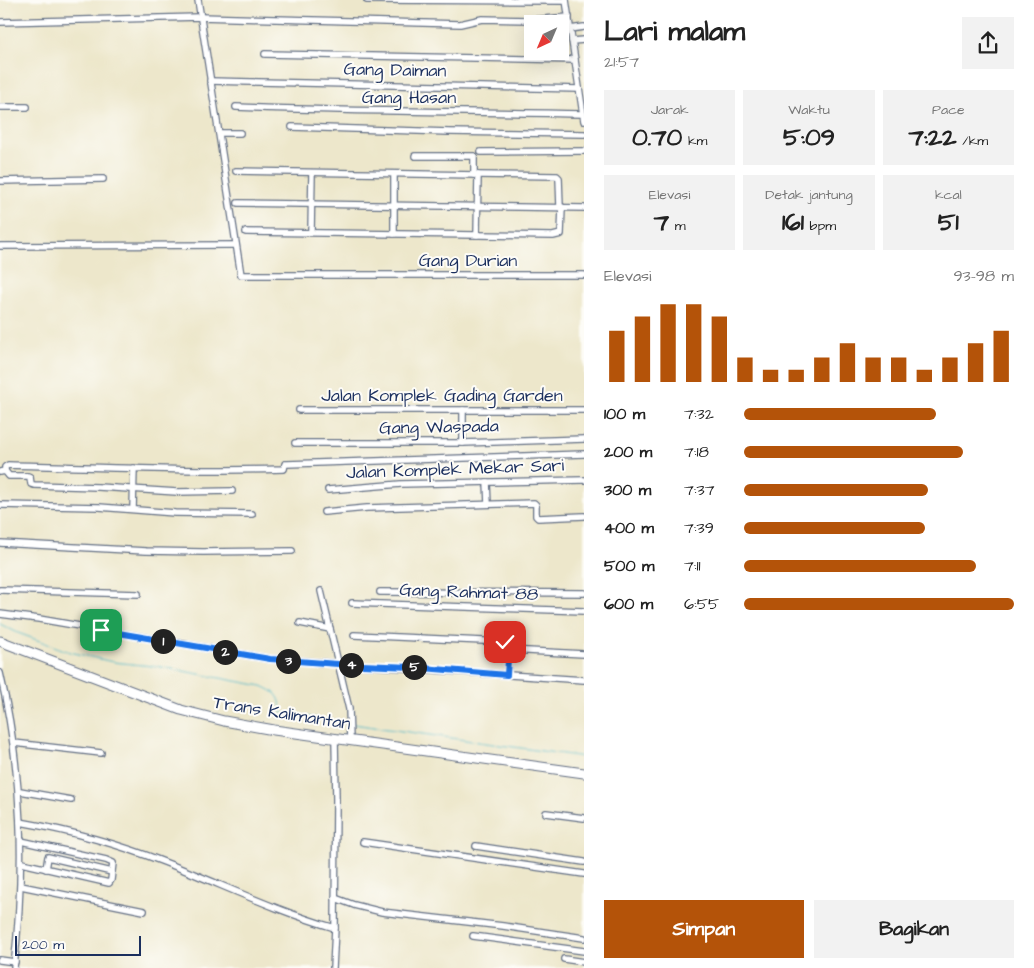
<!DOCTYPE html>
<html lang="id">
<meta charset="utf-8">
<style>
:root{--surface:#fff;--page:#f2f2f2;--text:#222;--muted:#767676;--accent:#b45309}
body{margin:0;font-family:"Architects Daughter",sans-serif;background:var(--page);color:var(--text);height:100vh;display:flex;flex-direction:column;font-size:19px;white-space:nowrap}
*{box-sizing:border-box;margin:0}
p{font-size:16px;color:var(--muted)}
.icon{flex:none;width:28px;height:28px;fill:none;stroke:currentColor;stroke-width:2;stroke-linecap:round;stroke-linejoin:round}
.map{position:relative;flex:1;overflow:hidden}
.panel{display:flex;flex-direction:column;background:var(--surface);width:450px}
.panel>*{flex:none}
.needle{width:32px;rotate:224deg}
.tools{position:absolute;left:524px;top:15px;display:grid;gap:10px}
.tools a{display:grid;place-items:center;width:45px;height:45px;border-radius:0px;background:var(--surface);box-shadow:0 5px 20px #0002;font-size:25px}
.scale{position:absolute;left:15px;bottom:12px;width:126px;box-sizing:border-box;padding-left:5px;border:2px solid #1b2f5e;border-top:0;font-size:14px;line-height:18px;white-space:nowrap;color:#1b2f5e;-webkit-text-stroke:4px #fdfcf7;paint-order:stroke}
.pin{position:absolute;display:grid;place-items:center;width:42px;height:42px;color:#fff;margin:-21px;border-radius:10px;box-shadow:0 2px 8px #0006}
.km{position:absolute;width:25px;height:25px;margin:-12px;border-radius:50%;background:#222;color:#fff;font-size:14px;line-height:25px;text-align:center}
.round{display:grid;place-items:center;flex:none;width:52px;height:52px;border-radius:0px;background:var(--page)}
.overview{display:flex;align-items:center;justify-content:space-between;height:85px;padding:0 20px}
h1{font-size:28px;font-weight:800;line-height:38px}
.metrics{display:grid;grid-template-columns:repeat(3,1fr);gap:8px;height:85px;padding:5px 20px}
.metrics div{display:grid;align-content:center;border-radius:0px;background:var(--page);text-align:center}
.metrics b{font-size:25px;font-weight:800}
.metrics small{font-size:14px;font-weight:400}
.metrics p{font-size:14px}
.chart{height:140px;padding:10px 20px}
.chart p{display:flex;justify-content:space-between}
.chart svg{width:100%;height:90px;margin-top:5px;stroke:var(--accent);stroke-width:6}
.cta{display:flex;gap:10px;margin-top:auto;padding:10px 20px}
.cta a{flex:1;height:58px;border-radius:0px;background:var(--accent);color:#fff;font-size:20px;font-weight:800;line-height:58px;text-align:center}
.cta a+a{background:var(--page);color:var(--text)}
ul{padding:0 20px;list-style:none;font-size:16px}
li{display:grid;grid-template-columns:80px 60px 1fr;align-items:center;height:38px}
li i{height:12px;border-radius:6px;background:var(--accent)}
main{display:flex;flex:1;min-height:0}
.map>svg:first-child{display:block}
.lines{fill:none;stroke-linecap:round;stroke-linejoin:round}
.stream{stroke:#4db9ca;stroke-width:1}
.minor-casing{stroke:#646f84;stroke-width:8}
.highway-casing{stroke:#646f84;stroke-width:11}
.minor{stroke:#fff;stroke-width:5.5}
.highway{stroke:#fff;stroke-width:9}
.route-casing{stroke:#fff;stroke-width:10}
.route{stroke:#1a73e8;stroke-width:6}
.labels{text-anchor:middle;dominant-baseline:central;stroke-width:4;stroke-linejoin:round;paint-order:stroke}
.street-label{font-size:18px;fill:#1b2f5e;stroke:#fdfcf7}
</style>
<main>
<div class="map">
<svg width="584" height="968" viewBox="0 0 584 968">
<rect width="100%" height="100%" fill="#fdfcf7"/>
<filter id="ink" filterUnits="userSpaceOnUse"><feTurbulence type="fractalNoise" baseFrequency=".02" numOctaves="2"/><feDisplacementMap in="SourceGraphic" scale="10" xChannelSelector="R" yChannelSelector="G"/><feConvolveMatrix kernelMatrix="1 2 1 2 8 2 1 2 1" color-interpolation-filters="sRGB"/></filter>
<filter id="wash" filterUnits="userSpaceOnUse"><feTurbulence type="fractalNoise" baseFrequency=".0096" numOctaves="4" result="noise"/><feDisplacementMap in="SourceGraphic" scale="20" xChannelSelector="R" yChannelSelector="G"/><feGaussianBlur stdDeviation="1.12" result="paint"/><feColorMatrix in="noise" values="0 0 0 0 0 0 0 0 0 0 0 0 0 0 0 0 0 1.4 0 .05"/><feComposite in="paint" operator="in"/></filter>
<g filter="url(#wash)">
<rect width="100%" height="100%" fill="#ede7cb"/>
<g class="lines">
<g class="stream">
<path d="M0 624 18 633 70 652 113 662 162 667 262 686C275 692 281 695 281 711L285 713 346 723"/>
<path d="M353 724 584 757"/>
</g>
</g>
</g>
<g filter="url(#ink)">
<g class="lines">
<defs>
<g id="minor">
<path d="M198 0 241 275H584"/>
<path d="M367 0 566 1"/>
<path d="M566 0 584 121"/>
<path d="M0 22 200 17 460 24 482 19 532 20 569 17"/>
<path d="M570 29 584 27"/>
<path d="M572 41 584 40"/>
<path d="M265 54 575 60"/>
<path d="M210 81 579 89"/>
<path d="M0 107H27"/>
<path d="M236 107C352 112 467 111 583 114"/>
<path d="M292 127 449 132 584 134"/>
<path d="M219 133H240"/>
<path d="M481 152 584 151"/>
<path d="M415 156H474V175"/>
<path d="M236 171 478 175 477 235"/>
<path d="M394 175V234"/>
<path d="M478 175 557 176 559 178 560 207"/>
<path d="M0 181 103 179"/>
<path d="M238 203 584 208"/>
<path d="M246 232 553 236 561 234 562 207"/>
<path d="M311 232 312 173"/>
<path d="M0 246 236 245"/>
<path d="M299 410H584"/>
<path d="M295 443H463L584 439"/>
<path d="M463 443V410"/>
<path d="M5 471V467L8 465C100 467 192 472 284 469L285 464H287L584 454"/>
<path d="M0 472 5 471 9 476H28L30 477 31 484 34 485 98 487 177 492 232 491"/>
<path d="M487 482 488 504"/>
<path d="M328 490 401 484 584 480"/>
<path d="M0 505 99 507 175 513 252 514"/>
<path d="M133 509 134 468"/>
<path d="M324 512 367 508 534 503 536 505V516L538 518 584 516"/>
<path d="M0 543 146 551 203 552 292 551"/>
<path d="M0 590 138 594"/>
<path d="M321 591 349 709 350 740"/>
<path d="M380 592 584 593"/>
<path d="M352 603 584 611"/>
<path d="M0 614 39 619 270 659 584 680"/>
<path d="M300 623 330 629"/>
<path d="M354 635 505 642 509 644V650L584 654"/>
<path d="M0 673C23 772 25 867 14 968"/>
<path d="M507 675 509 650"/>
<path d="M14 743 101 753"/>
<path d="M20 791 71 800"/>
<path d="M546 813 584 818"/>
<path d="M20 822C71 831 116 843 164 862 221 884 276 911 335 928L336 799 335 738"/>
<path d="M21 841 106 860 113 863 111 880 109 883 22 863"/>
<path d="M363 842 584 874"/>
<path d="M476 846 584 862"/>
<path d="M46 869 48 857 112 872"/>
<path d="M21 886 144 911"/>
<path d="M335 898 354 905 382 912 503 926 584 938"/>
<path d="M473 936 584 951"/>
<path d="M564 959 584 962"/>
<path d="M0 960 15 962"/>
<path d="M333 968 335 928"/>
</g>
<path id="highway" d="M0 641 181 710 224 721 274 730 584 773"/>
</defs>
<use href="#minor" class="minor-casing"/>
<use href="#highway" class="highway-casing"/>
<use href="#minor" class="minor"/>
<use href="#highway" class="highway"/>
</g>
</g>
<g class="lines" filter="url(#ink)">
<defs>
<path id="route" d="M101 630 270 659 338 664 411 667 507 675 509 644 505 642"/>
</defs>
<use href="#route" class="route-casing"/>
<use href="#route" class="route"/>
</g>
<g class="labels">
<g class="street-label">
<text transform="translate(395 70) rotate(1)">Gang Daiman</text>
<text x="409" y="97">Gang Hasan</text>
<text x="468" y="260">Gang Durian</text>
<text x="442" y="395">Jalan Komplek Gading Garden</text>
<text transform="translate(439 427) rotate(-1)">Gang Waspada</text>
<text transform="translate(455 469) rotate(-2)">Jalan Komplek Mekar Sari</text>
<text transform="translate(469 592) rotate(2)">Gang Rahmat 88</text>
<text transform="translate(282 713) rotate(9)">Trans Kalimantan</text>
</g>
</g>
</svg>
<div class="tools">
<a><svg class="needle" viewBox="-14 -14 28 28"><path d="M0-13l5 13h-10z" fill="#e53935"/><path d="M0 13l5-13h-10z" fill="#767676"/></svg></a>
</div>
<div class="scale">200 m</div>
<div class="pin" style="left:101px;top:630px;background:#1e9e55"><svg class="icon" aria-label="arrive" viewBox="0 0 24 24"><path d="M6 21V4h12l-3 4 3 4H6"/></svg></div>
<div class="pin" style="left:505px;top:642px;background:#d93025"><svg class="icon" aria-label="check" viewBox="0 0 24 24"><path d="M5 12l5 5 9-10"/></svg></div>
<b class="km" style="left:163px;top:641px">1</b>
<b class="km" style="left:225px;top:652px">2</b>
<b class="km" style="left:288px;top:661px">3</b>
<b class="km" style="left:351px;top:665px">4</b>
<b class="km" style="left:414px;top:667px">5</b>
</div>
<section class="panel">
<div class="overview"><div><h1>Lari malam</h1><p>21:57</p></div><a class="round"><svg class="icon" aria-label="share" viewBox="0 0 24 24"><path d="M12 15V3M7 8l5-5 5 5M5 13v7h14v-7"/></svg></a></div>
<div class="metrics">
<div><p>Jarak</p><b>0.70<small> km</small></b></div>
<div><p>Waktu</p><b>5:09</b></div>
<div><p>Pace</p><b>7:22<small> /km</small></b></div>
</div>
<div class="metrics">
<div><p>Elevasi</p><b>7<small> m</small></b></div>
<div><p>Detak jantung</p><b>161<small> bpm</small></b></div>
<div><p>kcal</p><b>51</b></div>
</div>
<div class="chart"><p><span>Elevasi</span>93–98 m</p>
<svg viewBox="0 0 160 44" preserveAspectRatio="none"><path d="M5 44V19M15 44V12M25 44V6M35 44V6M45 44V12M55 44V32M65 44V38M75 44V38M85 44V32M95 44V25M105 44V32M115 44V32M125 44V38M135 44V32M145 44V25M155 44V19"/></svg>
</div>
<ul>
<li><b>100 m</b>7:32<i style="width:71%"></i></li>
<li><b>200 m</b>7:18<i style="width:81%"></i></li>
<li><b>300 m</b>7:37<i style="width:68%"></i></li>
<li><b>400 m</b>7:39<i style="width:67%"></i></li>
<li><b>500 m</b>7:11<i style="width:86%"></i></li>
<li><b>600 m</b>6:55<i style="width:100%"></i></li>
</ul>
<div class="cta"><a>Simpan</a><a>Bagikan</a></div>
</section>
</main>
